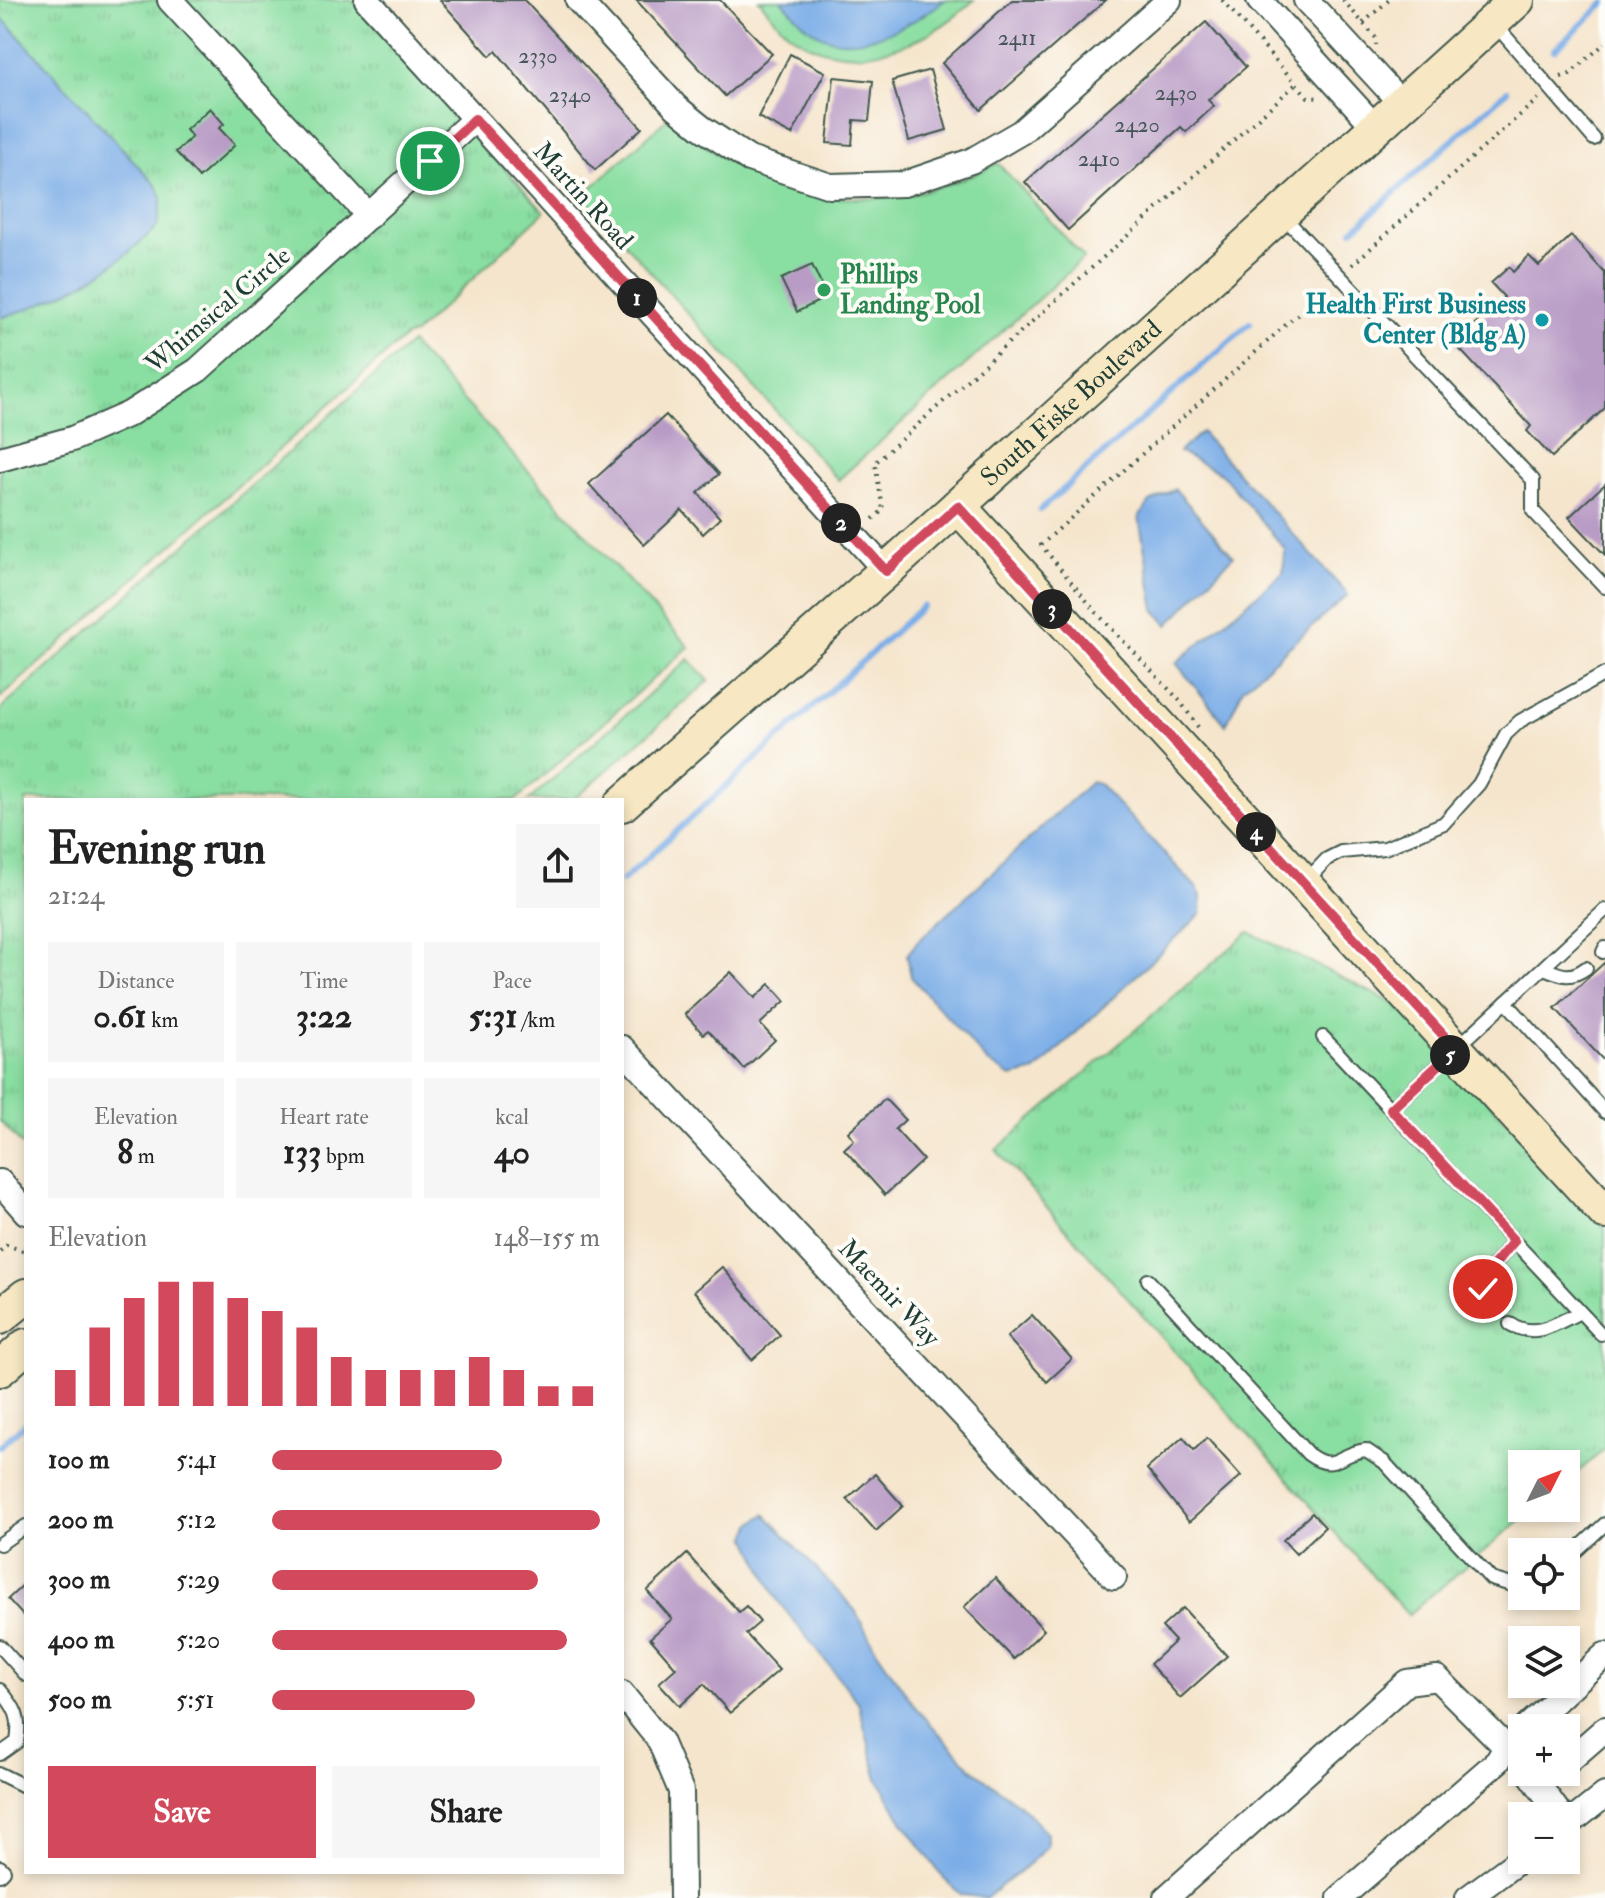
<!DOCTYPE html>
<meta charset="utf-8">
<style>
:root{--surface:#fff;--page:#f6f6f6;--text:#222;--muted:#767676;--accent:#d1495b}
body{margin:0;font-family:"IM FELL Double Pica",serif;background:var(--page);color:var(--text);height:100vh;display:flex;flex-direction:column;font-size:30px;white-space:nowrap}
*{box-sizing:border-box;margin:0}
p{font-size:26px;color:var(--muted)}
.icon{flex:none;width:44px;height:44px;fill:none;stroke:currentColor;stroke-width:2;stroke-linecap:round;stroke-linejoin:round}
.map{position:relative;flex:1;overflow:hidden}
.sheet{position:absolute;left:24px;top:798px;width:600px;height:1076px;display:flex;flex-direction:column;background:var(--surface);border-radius:0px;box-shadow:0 4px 12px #0003}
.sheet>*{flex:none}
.needle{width:52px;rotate:48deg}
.fabs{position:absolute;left:1508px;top:1450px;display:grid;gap:16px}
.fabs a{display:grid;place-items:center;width:72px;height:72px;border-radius:0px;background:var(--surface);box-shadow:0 4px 12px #0003;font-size:40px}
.pin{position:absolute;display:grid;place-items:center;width:68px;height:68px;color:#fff;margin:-34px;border:4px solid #fff;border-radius:50%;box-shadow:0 2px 8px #0007}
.km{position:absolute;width:40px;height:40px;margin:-20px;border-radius:50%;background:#222;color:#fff;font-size:22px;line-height:40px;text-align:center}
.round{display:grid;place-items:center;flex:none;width:84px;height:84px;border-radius:0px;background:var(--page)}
.head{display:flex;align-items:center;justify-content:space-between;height:136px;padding:0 24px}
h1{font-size:44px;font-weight:700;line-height:60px}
.metrics{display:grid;grid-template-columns:repeat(3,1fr);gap:12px;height:136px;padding:8px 24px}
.metrics div{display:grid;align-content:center;border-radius:0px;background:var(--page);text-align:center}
.metrics b{font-size:34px;font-weight:700}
.metrics small{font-size:22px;font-weight:400}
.metrics p{font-size:22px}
.chart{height:224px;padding:16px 24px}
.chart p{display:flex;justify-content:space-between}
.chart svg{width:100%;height:144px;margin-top:8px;stroke:var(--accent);stroke-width:6}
.cta{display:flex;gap:16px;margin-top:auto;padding:16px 24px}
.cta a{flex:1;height:92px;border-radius:0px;background:var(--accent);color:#fff;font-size:32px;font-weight:700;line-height:92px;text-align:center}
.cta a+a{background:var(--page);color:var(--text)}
ul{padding:0 24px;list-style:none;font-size:26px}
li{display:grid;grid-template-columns:128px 96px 1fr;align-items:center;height:60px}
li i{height:20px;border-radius:10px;background:var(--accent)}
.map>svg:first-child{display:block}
.grass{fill:url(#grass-tufts);stroke:#548e6a;stroke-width:2}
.park{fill:#89dea1;stroke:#548e6a;stroke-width:2}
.water{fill:#7cade7;stroke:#4e758e;stroke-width:2}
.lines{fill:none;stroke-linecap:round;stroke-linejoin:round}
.stream{stroke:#7cade7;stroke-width:6}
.building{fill:#b99cc6}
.lane-casing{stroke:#3f564b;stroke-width:16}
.street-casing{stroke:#3f564b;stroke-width:28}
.secondary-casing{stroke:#3f564b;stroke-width:38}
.path{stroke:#3f564b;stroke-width:4;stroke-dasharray:2 6;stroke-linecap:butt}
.lane{stroke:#fff;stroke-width:12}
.street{stroke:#fff;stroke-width:24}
.secondary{stroke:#f7e8c3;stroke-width:34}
.route-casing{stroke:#fff;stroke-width:16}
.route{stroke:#d1495b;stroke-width:10}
.leisure-dot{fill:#2e9e5b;stroke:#fdfcf7;stroke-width:3}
.culture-dot{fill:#0f9aa8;stroke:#fdfcf7;stroke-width:3}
.labels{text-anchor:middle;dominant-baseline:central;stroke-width:8;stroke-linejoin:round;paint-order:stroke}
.number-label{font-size:22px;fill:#465558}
.street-label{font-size:26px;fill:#1f3d34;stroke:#fdfcf7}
.leisure-label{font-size:26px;font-weight:bold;fill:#27864d;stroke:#fdfcf7;text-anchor:start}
.culture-label{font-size:26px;font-weight:bold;fill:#0d838f;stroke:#fdfcf7;text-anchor:end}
</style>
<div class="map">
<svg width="1605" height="1898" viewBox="0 0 1605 1898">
<defs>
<pattern id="grass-tufts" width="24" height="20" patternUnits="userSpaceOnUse" patternTransform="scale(2)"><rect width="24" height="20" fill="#89dea1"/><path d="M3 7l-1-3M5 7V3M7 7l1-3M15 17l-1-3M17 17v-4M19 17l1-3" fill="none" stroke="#76bf8b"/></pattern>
</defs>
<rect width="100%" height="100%" fill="#fdfcf7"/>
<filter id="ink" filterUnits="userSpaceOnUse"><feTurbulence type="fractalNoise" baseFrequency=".0125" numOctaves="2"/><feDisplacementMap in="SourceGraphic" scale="16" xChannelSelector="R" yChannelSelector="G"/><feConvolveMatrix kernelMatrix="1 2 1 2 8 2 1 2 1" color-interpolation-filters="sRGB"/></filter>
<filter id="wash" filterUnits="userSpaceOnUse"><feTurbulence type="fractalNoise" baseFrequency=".006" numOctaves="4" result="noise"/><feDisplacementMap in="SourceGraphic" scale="32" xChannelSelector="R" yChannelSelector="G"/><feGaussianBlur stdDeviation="1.8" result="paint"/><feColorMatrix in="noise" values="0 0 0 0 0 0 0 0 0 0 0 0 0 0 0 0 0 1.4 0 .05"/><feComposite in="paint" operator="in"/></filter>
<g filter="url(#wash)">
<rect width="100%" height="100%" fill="#f5e5cc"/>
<g class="grass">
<path d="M0 0H352L544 212 414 334 405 337 0 698Z"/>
<path d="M411 343 689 647 516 800H26V1149L0 1121V710Z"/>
<path d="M689 659 709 681 573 800H529Z"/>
<path d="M1249 932 1403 1008 1605 1229V1449L1566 1482V1464H1522V1508H1535L1408 1615 996 1150Z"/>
</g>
<g class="park">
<path d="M759 0H974C927 45 853 76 793 36 780 28 769 11 759 0Z"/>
<path d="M670 116C766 207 880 223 998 163L1084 258 838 480 582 196Z"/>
</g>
<g class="water">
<path d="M781 0H945C915 23 857 56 818 34 803 26 793 12 781 0Z"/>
<path d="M0 16 155 184 162 197 158 225C114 272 61 300 0 318Z"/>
<path d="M1201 432 1348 595 1243 688 1226 725 1176 663 1283 573 1285 549 1221 473 1179 452Z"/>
<path d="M1175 489 1233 556 1168 625 1155 610 1139 517 1150 502Z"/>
<path d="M1091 782 1099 784 1197 888 1201 896V914L1036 1071 1011 1077 988 1062 911 977 907 955 918 941Z"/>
<path d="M765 1514 855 1610 876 1650 917 1709 972 1769 1019 1804 1047 1833V1846C1027 1869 1008 1878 987 1898L962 1895 945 1880 902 1821 878 1779 858 1702 778 1601 747 1537 752 1524Z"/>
</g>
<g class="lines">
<g class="stream">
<path d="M1554 50 1605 3"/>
<path d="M1353 230 1507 91"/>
<path d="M1040 510 1250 323"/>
<path d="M622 881 923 606"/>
<path d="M0 1446 26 1423"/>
</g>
</g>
<g id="blocks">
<g class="building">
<path d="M440 0H524L642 128 595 170 496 51 490 56Z"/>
<path d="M636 0H720L772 54 725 96Z"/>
<path d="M1012 0H1106L981 110 942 63Z"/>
<path d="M1206 22 1246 67 1208 100 1214 106 1186 132 1181 127 1068 230 1025 182Z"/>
<path d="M790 54 825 72 792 135 758 117Z"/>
<path d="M930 70 947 130 909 141 892 81Z"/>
<path d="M834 77 873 81 869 121 854 120 852 145 827 143Z"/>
<path d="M210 108 224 124 219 128 235 145 199 178 176 152 192 137 186 130Z"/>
<path d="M1571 236 1605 273V408L1552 457 1527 431 1531 426 1454 343 1504 297 1491 283 1509 267 1513 272 1529 256 1539 266Z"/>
<path d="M812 265 827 297 797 312 781 279Z"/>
<path d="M666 415 719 474 698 493 720 518 703 534 682 510 644 545 589 484Z"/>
<path d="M1605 484V555L1569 517Z"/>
<path d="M1605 962V1062L1555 1008Z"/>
<path d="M731 972 755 998 770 984 785 1001 760 1024 775 1040 744 1069 708 1030 703 1034 685 1014Z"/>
<path d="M885 1099 905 1120 895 1129 923 1160 885 1195 844 1149 854 1140 848 1132Z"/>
<path d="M722 1267 780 1335 752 1360 694 1291Z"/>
<path d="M1032 1315 1072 1359 1047 1382 1007 1337Z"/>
<path d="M1183 1437 1194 1450 1207 1438 1241 1476 1189 1522 1147 1469Z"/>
<path d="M875 1474 903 1506 876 1531 847 1499Z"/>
<path d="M1312 1513 1325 1527 1296 1554 1283 1540Z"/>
<path d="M687 1554 739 1612 746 1606 760 1622 746 1634 779 1670 730 1713 704 1684 680 1706 659 1683 676 1668 650 1638 672 1619 647 1591Z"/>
<path d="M995 1578 1044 1630 1014 1659 964 1607Z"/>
<path d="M26 1582V1619L8 1599Z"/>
<path d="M1183 1608 1227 1656 1180 1698 1150 1664 1175 1641 1162 1627Z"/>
</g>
</g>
</g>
<g filter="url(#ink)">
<use href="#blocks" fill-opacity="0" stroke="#3f564b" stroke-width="2"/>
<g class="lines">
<defs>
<g id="lane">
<path d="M1494 23 1594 139"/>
<path d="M1283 216 1533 480V511L1605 587"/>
<path d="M1306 881 1327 859 1341 852 1385 848 1444 823 1479 784 1506 734 1520 721 1605 674"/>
<path d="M1603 952 1605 948"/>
<path d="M1544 968C1561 975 1570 980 1586 968"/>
<path d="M1506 1002 1605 1112"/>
<path d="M1323 1037 1601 1334"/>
<path d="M1391 1109 1605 910"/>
<path d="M1148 1280 1308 1454C1335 1474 1338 1453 1366 1450L1384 1462 1491 1579 1522 1588"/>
<path d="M1494 1305 1483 1289 1484 1277 1514 1241"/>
<path d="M1510 1324C1536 1339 1555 1324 1580 1312"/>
<path d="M0 1544 26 1526"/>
<path d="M1566 1560 1605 1524"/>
<path d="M0 1646 26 1675"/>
<path d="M0 1690C16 1708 21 1718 17 1742L0 1754"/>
<path d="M0 1774 26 1787"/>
<path d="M0 1867 4 1871 0 1875"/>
</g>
<g id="street">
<path d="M170 0 369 216"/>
<path d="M367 0 886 571"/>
<path d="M578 0 676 107 702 128 749 159 830 186 904 184 971 161 1021 132 1169 0"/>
<path d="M1259 0 1376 128"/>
<path d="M1306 0 1402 104"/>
<path d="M0 459 72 439 129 414 198 370 475 119"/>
<path d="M622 1048 1114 1577"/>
<path d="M0 1182 26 1212"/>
<path d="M622 1694 660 1741 681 1791 682 1898"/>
<path d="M1526 1728 1605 1655"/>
<path d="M1566 1763 1605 1729"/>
<path d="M1529 1772 1561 1816"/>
<path d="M1566 1826 1605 1795"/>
<path d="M1166 1898 1407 1682 1437 1678 1506 1747 1498 1761 1340 1898"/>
<path d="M1468 1898 1522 1858"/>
</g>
<g id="secondary">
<path d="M958 506 1605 1212"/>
<path id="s1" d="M622 804 886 571 1517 0"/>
<path d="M0 1317 26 1296"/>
<path d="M0 1369 26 1346"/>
</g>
</defs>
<use href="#lane" class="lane-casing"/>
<use href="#street" class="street-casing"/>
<use href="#secondary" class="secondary-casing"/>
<g class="path">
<path d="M1222 0 1308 97 1319 98"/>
<path d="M1343 0 1376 38V45"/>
<path d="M1363 23 1389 0"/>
<path d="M1561 77 1570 74 1605 43"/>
<path d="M1352 265 1539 98"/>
<path d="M873 519 883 510 875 463 1296 84"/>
<path d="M1198 727 1180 701 1095 611 1041 545 1328 287"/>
<path d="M0 1251 7 1245 23 1251 26 1247"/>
</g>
<use href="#lane" class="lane"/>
<use href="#street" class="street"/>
<use href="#secondary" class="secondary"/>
</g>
</g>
<g class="lines" filter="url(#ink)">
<defs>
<path id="route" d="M430 161 475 119 886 571 958 506 1456 1049 1391 1109 1514 1241 1484 1277 1483 1289"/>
</defs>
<use href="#route" class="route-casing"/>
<use href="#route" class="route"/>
</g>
<circle class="leisure-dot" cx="824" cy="290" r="8"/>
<circle class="culture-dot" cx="1542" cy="320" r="8"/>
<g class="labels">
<g class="number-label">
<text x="1017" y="38">2411</text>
<text x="538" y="56">2330</text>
<text x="1176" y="93">2430</text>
<text x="570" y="95">2340</text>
<text x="1137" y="125">2420</text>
<text x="1099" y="159">2410</text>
</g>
<g class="street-label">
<text transform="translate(583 196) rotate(48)">Martin Road</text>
<text transform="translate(218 310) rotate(-40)">Whimsical Circle</text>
<text stroke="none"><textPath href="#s1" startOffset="602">South Fiske Boulevard</textPath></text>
<text transform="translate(889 1293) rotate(47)">Maemir Way</text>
</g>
<g class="leisure-label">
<text x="840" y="275">Phillips<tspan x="840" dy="30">Landing Pool</tspan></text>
</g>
<g class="culture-label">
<text x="1526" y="305">Health First Business<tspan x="1526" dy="30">Center (Bldg A)</tspan></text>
</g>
</g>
</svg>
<div class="fabs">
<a><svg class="needle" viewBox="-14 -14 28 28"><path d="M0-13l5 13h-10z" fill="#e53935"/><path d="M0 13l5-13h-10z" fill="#767676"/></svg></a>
<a><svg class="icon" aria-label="locate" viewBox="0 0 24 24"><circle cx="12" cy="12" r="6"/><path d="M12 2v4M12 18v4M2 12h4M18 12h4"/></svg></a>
<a><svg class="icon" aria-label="layers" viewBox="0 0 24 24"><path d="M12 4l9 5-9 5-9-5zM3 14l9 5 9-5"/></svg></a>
<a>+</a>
<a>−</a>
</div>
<div class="pin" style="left:430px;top:161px;background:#1e9e55"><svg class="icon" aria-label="arrive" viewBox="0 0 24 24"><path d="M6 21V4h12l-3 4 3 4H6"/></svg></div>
<div class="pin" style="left:1483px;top:1289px;background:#d93025"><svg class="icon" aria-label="check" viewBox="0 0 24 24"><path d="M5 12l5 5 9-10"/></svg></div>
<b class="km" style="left:637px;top:298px">1</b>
<b class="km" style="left:841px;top:523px">2</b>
<b class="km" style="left:1052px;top:609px">3</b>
<b class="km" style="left:1256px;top:832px">4</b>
<b class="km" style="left:1450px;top:1055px">5</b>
<section class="sheet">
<div class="head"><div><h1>Evening run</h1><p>21:24</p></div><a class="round"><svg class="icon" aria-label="share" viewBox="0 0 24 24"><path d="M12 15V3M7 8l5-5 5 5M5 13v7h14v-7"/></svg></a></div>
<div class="metrics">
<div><p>Distance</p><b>0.61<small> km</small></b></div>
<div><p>Time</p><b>3:22</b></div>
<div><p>Pace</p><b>5:31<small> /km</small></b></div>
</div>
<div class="metrics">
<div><p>Elevation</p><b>8<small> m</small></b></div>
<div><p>Heart rate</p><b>133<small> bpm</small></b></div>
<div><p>kcal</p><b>40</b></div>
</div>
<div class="chart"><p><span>Elevation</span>148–155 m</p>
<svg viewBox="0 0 160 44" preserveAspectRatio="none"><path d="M5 44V33M15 44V20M25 44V11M35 44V6M45 44V6M55 44V11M65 44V15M75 44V20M85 44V29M95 44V33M105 44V33M115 44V33M125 44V29M135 44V33M145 44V38M155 44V38"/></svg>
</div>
<ul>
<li><b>100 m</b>5:41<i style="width:70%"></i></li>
<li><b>200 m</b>5:12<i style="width:100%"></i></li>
<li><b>300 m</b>5:29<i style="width:81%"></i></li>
<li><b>400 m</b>5:20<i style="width:90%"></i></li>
<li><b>500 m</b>5:51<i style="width:62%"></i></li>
</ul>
<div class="cta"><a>Save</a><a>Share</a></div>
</section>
</div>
